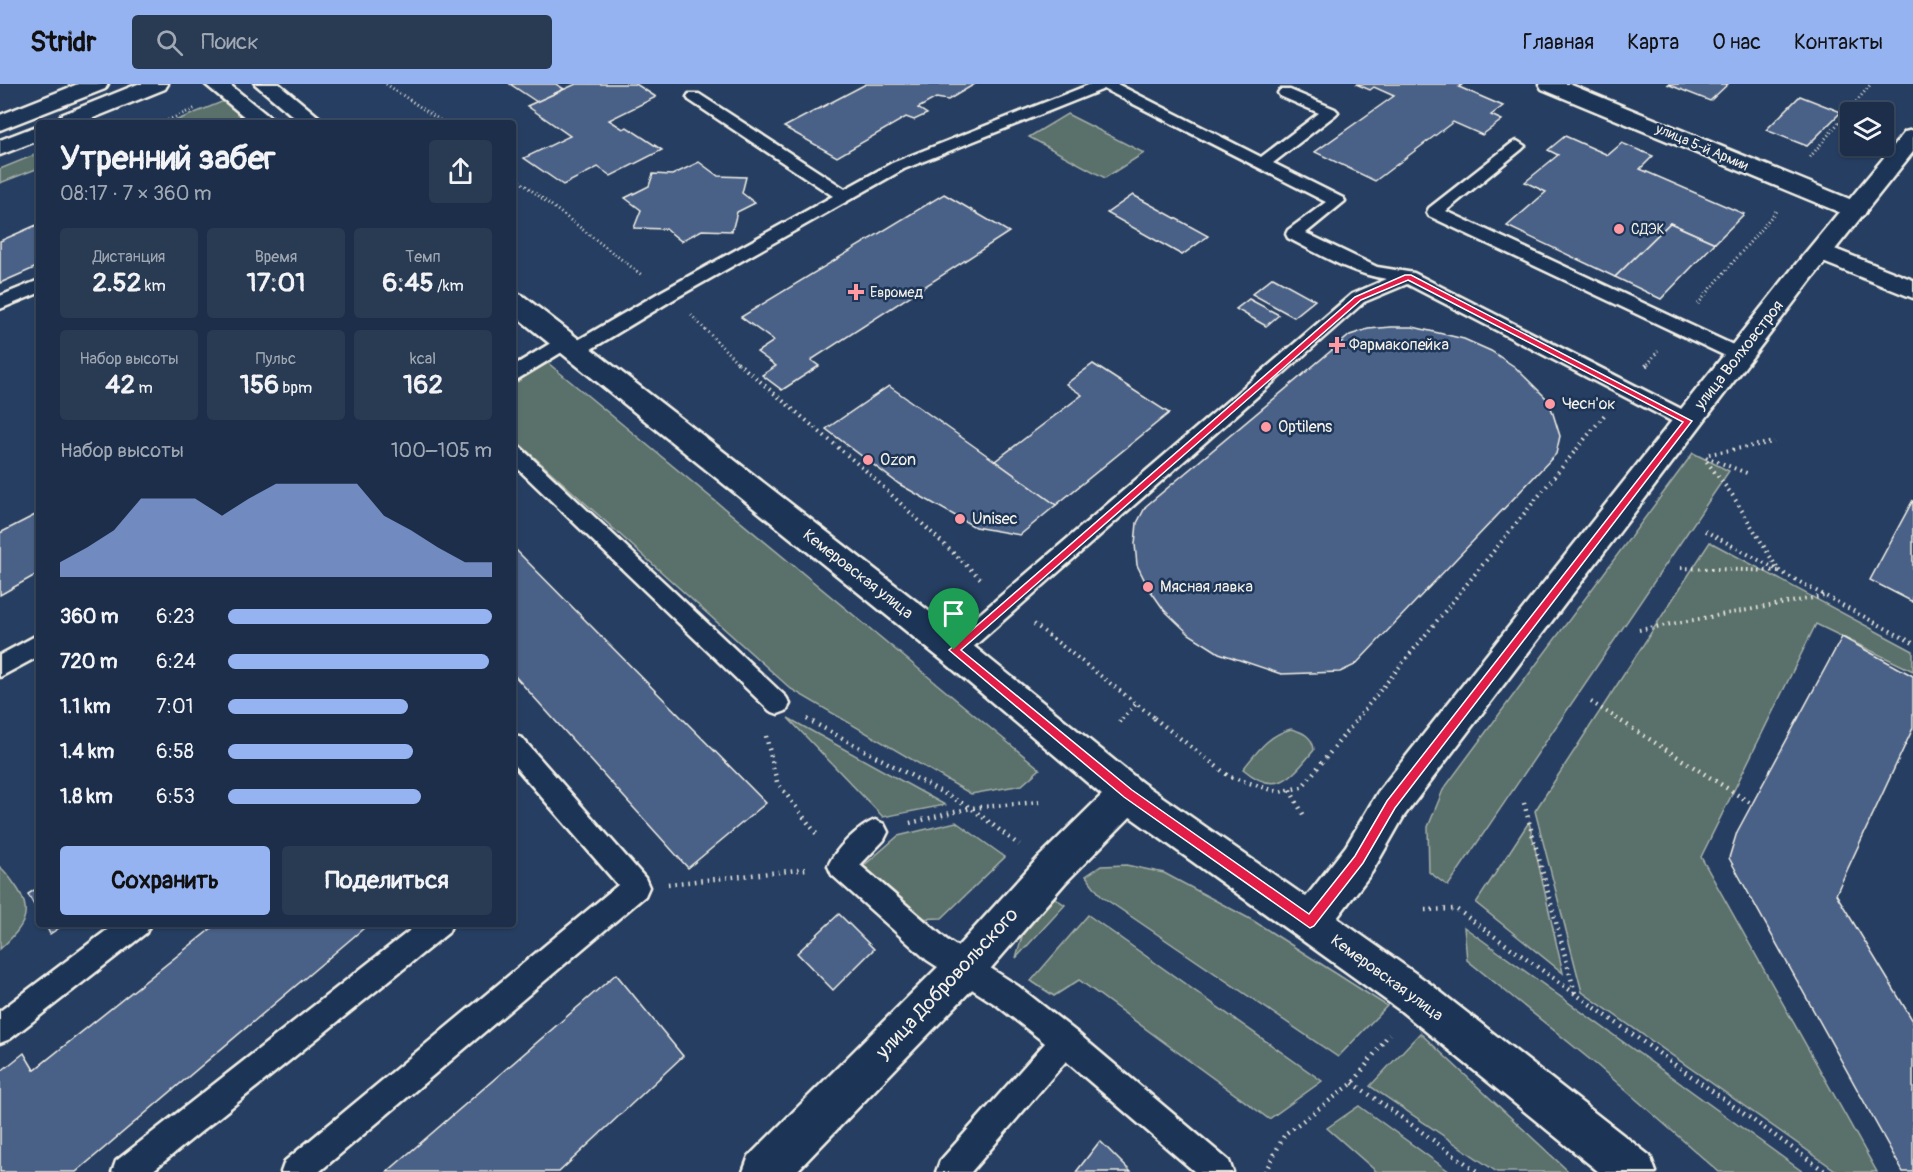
<!DOCTYPE html>
<html lang="ru">
<meta charset="utf-8">
<style>
:root{--surface:#1c2e49;--page:#293a53;--text:#f1f3f6;--muted:#a0a8b4;--line:#3a4a61;--accent:#95b2f1}
body{margin:0;font-family:Pangolin,sans-serif;background:var(--page);color:var(--text);height:100vh;display:flex;flex-direction:column;font-size:22px;white-space:nowrap}
*{box-sizing:border-box;margin:0}
p{font-size:20px;color:var(--muted)}
.icon{flex:none;width:33px;height:33px;fill:none;stroke:currentColor;stroke-width:2;stroke-linecap:round;stroke-linejoin:round}
.map{position:relative;flex:1;overflow:hidden}
.panel{position:absolute;left:36px;top:36px;width:480px;height:807px;display:flex;flex-direction:column;background:var(--surface);border-radius:6px;box-shadow:0 2px 4px #0004,0 0 0 2px var(--line)}
.panel>*{flex:none}
.fabs{position:absolute;left:1840px;top:18px;display:grid;gap:12px}
.fabs a{display:grid;place-items:center;width:54px;height:54px;border-radius:6px;background:var(--surface);box-shadow:0 2px 4px #0004,0 0 0 2px var(--line);font-size:30px}
.pin{position:absolute;display:grid;place-items:center;width:51px;height:51px;color:#fff;margin:-62px -26px;border-radius:50% 50% 50% 0;rotate:-45deg;box-shadow:0 0 6px #0007}
.pin .icon{rotate:45deg}
.round{display:grid;place-items:center;flex:none;width:63px;height:63px;border-radius:6px;background:var(--page)}
.overview{display:flex;align-items:center;justify-content:space-between;height:102px;padding:0 24px}
h1{font-size:33px;font-weight:700;line-height:45px}
.stats{display:grid;grid-template-columns:repeat(3,1fr);gap:9px;height:102px;padding:6px 24px}
.stats div{display:grid;align-content:center;border-radius:6px;background:var(--page);text-align:center}
.stats b{font-size:26px;font-weight:700}
.stats small{font-size:16px;font-weight:400}
.stats p{font-size:16px}
.chart{height:168px;padding:12px 24px}
.chart p{display:flex;justify-content:space-between}
.chart svg{width:100%;height:108px;margin-top:6px;fill:var(--accent);opacity:.7}
.button{display:flex;gap:12px;margin-top:auto;padding:12px 24px}
.button a{flex:1;height:69px;border-radius:6px;background:var(--accent);color:#111;font-size:24px;font-weight:700;line-height:69px;text-align:center}
.button a+a{background:var(--page);color:var(--text)}
ul{padding:0 24px;list-style:none;font-size:20px}
li{display:grid;grid-template-columns:96px 72px 1fr;align-items:center;height:45px}
li i{height:15px;border-radius:8px;background:var(--accent)}
header{display:flex;align-items:center;gap:36px;box-sizing:border-box;height:84px;padding:0 30px;background:var(--accent);color:#111}
header strong{font-size:28px}
nav{display:flex;gap:33px;margin-inline-start:auto;font-size:21px}
.search{width:420px;height:54px;background:var(--page);display:flex;align-items:center;gap:15px;box-sizing:border-box;padding:0 21px;border-radius:6px;color:var(--muted);font-size:22px}
.map>svg:first-child{display:block}
.green{fill:#5a706b;stroke:#a7b0aa;stroke-width:1.5}
.building{fill:#496187;stroke:#f4f1e8;stroke-width:1.5}
.lines{fill:none;stroke-linecap:round;stroke-linejoin:round}
.service-casing{stroke:#f4f1e8;stroke-width:5}
.minor-casing{stroke:#f4f1e8;stroke-width:5}
.tertiary-casing{stroke:#f4f1e8;stroke-width:5}
.secondary-casing{stroke:#f4f1e8;stroke-width:5}
.primary-casing{stroke:#f4f1e8;stroke-width:5}
.path-far2{stroke:#f4f1e8;stroke-width:3;stroke-dasharray:1 3;stroke-linecap:butt}
.path-far1{stroke:#f4f1e8;stroke-width:4;stroke-dasharray:1.5 4.5;stroke-linecap:butt}
.path{stroke:#f4f1e8;stroke-width:4.5;stroke-dasharray:1.5 5;stroke-linecap:butt}
.service{fill:#1d3557;fill-rule:evenodd}
.minor{fill:#1d3557;fill-rule:evenodd}
.tertiary{fill:#1d3557;fill-rule:evenodd}
.secondary{fill:#1d3557;fill-rule:evenodd}
.primary{fill:#1d3557;fill-rule:evenodd}
.route{fill:#e11d48;stroke:#fff;stroke-width:1.5;fill-rule:evenodd}
.poi-dot{fill:#ff9aa2;stroke:#1d3557;stroke-width:2}
.labels{text-anchor:middle;dominant-baseline:central;stroke-width:5;stroke-linejoin:round;paint-order:stroke}
.far-street-label{font-size:14px;fill:#f4f1e8;stroke:#1d3557}
.far-poi-label{font-size:14px;fill:#f4f1e8;stroke:#1d3557;text-anchor:start}
.poi-label{font-size:16px;fill:#f4f1e8;stroke:#1d3557;text-anchor:start}
.street-label{font-size:16px;fill:#f4f1e8;stroke:#1d3557}
.near-street-label{font-size:20px;fill:#f4f1e8;stroke:#1d3557}
</style>
<header>
<strong>Stridr</strong>
<div class="search"><svg class="icon" aria-label="search" viewBox="0 0 24 24"><circle cx="10" cy="10" r="6"/><path d="M15 15l6 6"/></svg>Поиск</div>
<nav><a>Главная</a><a>Карта</a><a>О нас</a><a>Контакты</a></nav>
</header>
<div class="map">
<svg width="1913" height="1088" viewBox="0 0 1913 1088">
<rect width="100%" height="100%" fill="#263e61"/>
<filter id="ink" filterUnits="userSpaceOnUse"><feTurbulence type="fractalNoise" baseFrequency=".0167" numOctaves="2"/><feDisplacementMap in="SourceGraphic" scale="12" xChannelSelector="R" yChannelSelector="G"/><feConvolveMatrix kernelMatrix="1 2 1 2 8 2 1 2 1" color-interpolation-filters="sRGB"/></filter>
<g filter="url(#ink)">
<g class="green">
<path d="M224 17 252 39H178L175 37Z"/>
<path d="M1067 30 1144 69 1105 94 1029 53Z"/>
<path d="M39 69V84L0 99V85Z"/>
<path d="M548 279 1040 685 1022 701 971 710 791 605 513 354V299Z"/>
<path d="M1693 369 1729 387 1448 802 1429 788 1428 743 1443 706Z"/>
<path d="M1710 458 1913 567V587L1816 540 1701 773 1877 1088H1838L1582 908 1535 727Z"/>
<path d="M788 634 945 721 883 733Z"/>
<path d="M1291 645C1303 648 1313 653 1314 666 1292 693 1277 714 1243 685 1257 668 1268 651 1291 645Z"/>
<path d="M956 738 1005 773 942 834 914 835 861 784 898 752Z"/>
<path d="M1529 738 1563 889 1476 819Z"/>
<path d="M1126 781 1164 789 1252 836 1387 922 1338 973 1101 812 1086 792 1101 782Z"/>
<path d="M0 783C6 788 11 795 15 801 36 829 22 845 0 865Z"/>
<path d="M1049 810 1065 821 1016 874 1027 834Z"/>
<path d="M1088 831 1322 997 1269 1035 1079 896 1054 912 1031 897Z"/>
<path d="M1464 843 1803 1088H1719L1598 982 1467 876Z"/>
<path d="M1420 949 1567 1086 1569 1088H1497L1370 1002Z"/>
<path d="M1359 1022 1450 1088H1377L1327 1044Z"/>
</g>
<g class="building">
<path d="M510 0H556L564 5 537 18Z"/>
<path d="M576 0H636L656 13 609 36 623 45 627 43 662 66 611 92 598 83 563 101 524 74 570 52 527 22Z"/>
<path d="M866 0H975L948 16 936 14 918 24 927 30 914 36 906 33 837 73 784 43Z"/>
<path d="M1356 0H1463L1459 3 1503 22 1491 31 1502 36 1482 51 1453 38 1375 97 1315 68 1394 12 1374 3 1370 6Z"/>
<path d="M1667 0H1728L1710 17Z"/>
<path d="M1800 12 1841 28 1807 62 1766 46Z"/>
<path d="M1565 52 1608 71 1622 59 1653 72 1640 85 1744 130 1715 159 1670 139 1615 193 1507 142 1546 108 1525 98 1558 71 1548 66Z"/>
<path d="M699 78 718 92 746 93 742 109 755 119 737 128 732 147 702 146 681 157 666 145 634 144 641 126 625 114 649 102 653 90 672 91Z"/>
<path d="M944 110 1009 148 811 276 819 282 782 306 762 291 776 282 757 268 774 257 741 233Z"/>
<path d="M1133 111 1208 152 1182 171 1107 129Z"/>
<path d="M1670 139 1715 159 1661 215 1615 193Z"/>
<path d="M39 140V182L0 199V157Z"/>
<path d="M1273 193 1315 216 1294 233 1252 210Z"/>
<path d="M1249 215 1279 231 1266 242 1236 225Z"/>
<path d="M1391 243H1413L1464 255 1491 267 1515 283 1549 317 1560 352 1556 370 1355 581 1340 588 1281 590 1219 569 1189 550 1164 526 1148 503 1137 481 1135 460 1137 439 1146 422 1350 251 1368 245Z"/>
<path d="M1093 280 1169 329 1056 421 995 377 1082 311 1066 300Z"/>
<path d="M889 302 995 377 1056 421 1020 451 975 443 899 400 826 345Z"/>
<path d="M1913 416V518L1870 496Z"/>
<path d="M39 429V489L0 511V449Z"/>
<path d="M513 463 766 719 688 784 513 590Z"/>
<path d="M1842 553 1913 592V644L1836 810 1913 937V1088H1903L1729 774 1737 748Z"/>
<path d="M39 803V830L28 810Z"/>
<path d="M839 830 874 865 833 906 797 869Z"/>
<path d="M45 840H65L50 850Z"/>
<path d="M217 840H361L364 844 76 1088H0V988L24 969 34 986Z"/>
<path d="M616 890 683 972 559 1088H387Z"/>
<path d="M1100 1057 1131 1088H1076Z"/>
</g>
<g class="lines">
<defs>
<g id="service">
<path d="M1091 0H1117L1261 73 1319 29 1280 12 1278 9 1280 6H1290L1335 25 1338 28 1335 31 1273 79 1343 114 1345 117 1306 149 1377 183 1414 189 1695 332 1698 337 1695 342 1688 344 1681 342 1407 200 1364 218 962 573 954 576 946 573 943 566 946 559 1352 210 1387 195C1351 190 1319 170 1288 154L1286 150 1288 146 1326 118 1104 5 904 85 674 215 583 270 576 272 569 270 567 265 513 298V282L559 254 565 252 571 254 573 259 662 207 833 112 689 16 687 13 689 10H699L845 105 892 79Z"/>
<path d="M1517 57 1525 62 1522 65 1446 127 1746 267 1748 271 1746 275 1739 277 1732 275 1429 132 1427 128 1429 124 1512 59Z"/>
<path d="M39 196V209L0 225V212Z"/>
<path d="M513 361 520 363 786 613 790 620 786 627 778 630 770 627 513 380Z"/>
<path d="M39 550V572L0 593V571Z"/>
<path d="M513 651 522 654 645 794 649 803 645 812 319 1088H281L285 1077 618 801 513 680Z"/>
<path d="M875 736 884 740 888 748 884 756 860 781 947 856 1018 902 1075 947 1229 1077 1233 1088H1195L1066 977 971 1088H936L940 1077 1045 959 998 922 927 876 832 791 828 782C835 765 858 743 875 736Z"/>
<path d="M115 840H150L146 849 10 955 0 959V927Z"/>
<path d="M418 840H452L448 849 151 1088H112L116 1077Z"/>
</g>
<g id="minor">
<path d="M1539 0H1569L1864 121 1867 126 1864 131 1855 133 1846 131 1542 5Z"/>
<path d="M1822 160 1913 196V214L1813 174 1809 168 1813 162Z"/>
</g>
<path id="tertiary" d="M1128 693 1141 698 1146 710 1141 722 1065 799 978 899 796 1088H743L749 1072 950 871 1039 773 1115 698Z"/>
<g id="secondary">
<path d="M205 0H229L277 39H252Z"/>
<path d="M255 0H279L326 39H301Z"/>
<path d="M1913 46V68L1810 197 1404 732 1372 788 1337 834 1429 899 1650 1072 1656 1088H1599L1401 927 1115 722 942 576 513 230V208L522 211 966 556 1141 698 1306 813 1346 762 1378 708 1792 185 1905 48Z"/>
</g>
<g id="primary">
<path d="M78 0H108L105 5 0 46V31Z"/>
<path d="M138 0H168L165 5 81 39H60L58 36 61 31Z"/>
<path d="M39 41V56L0 71V56Z"/>
</g>
</defs>
<use href="#service" class="service-casing"/>
<use href="#minor" class="minor-casing"/>
<use href="#tertiary" class="tertiary-casing"/>
<use href="#secondary" class="secondary-casing"/>
<use href="#primary" class="primary-casing"/>
<g class="path-far2">
<path d="M386 0 444 39"/>
<path d="M164 38 196 24"/>
<path d="M1810 73 1871 0"/>
<path d="M513 92 643 192"/>
<path d="M1698 220 1776 127"/>
<path d="M691 231 739 280"/>
<path d="M1648 280 1658 267"/>
</g>
<g class="path-far1">
<path d="M737 278 866 387 982 496"/>
<path d="M1646 282 1649 278"/>
<path d="M1709 370 1774 358"/>
<path d="M1706 373 1749 390"/>
<path d="M1705 447 1913 559"/>
<path d="M1681 484 1779 487 1733 412 1704 374"/>
<path d="M1034 540 1156 635"/>
<path d="M1639 546 1824 512"/>
<path d="M1591 618 1618 635"/>
<path d="M1122 635 1136 620"/>
<path d="M1357 635 1606 329"/>
</g>
<g class="path">
<path d="M1154 634 1230 693 1279 708 1302 703 1358 634"/>
<path d="M1616 634 1752 720"/>
<path d="M807 635 971 724 1019 761"/>
<path d="M1119 638 1123 634"/>
<path d="M766 652 777 698 818 752"/>
<path d="M1290 706 1304 732"/>
<path d="M1524 719 1575 909"/>
<path d="M910 739 971 724 1039 718"/>
<path d="M668 800 807 785"/>
<path d="M1425 826 1456 825 1826 1088"/>
<path d="M1353 999 1478 1088"/>
<path d="M1265 1088 1285 1050 1353 999 1389 950"/>
</g>
<use href="#service" class="service"/>
<use href="#minor" class="minor"/>
<use href="#tertiary" class="tertiary"/>
<use href="#secondary" class="secondary"/>
<use href="#primary" class="primary"/>
</g>
</g>
<path class="route" d="M1405 191H1411L1692 337 1395 724 1363 779 1314 842 1310 844 1124 713 949 566 1355 213ZM1408 196 1683 338 1387 717 1355 772 1309 830 1132 706 961 566 1361 216Z"/>
<g class="poi-dot">
<circle cx="1619" cy="145" r="6"/>
<path d="M853 199h6v6h6v6h-6v6h-6v-6h-6v-6h6z"/>
<path d="M1334 252h6v6h6v6h-6v6h-6v-6h-6v-6h6z"/>
<circle cx="1550" cy="320" r="6"/>
<circle cx="1266" cy="343" r="6"/>
<circle cx="868" cy="376" r="6"/>
<circle cx="960" cy="435" r="6"/>
<circle cx="1148" cy="503" r="6"/>
</g>
<g class="labels">
<g class="far-street-label">
<text transform="translate(1702 63) rotate(23)">улица 5-й Армии</text>
</g>
<g class="far-poi-label">
<text x="1631" y="145">СДЭК</text>
<text x="870" y="208">Евромед</text>
</g>
<g class="poi-label">
<text x="1349" y="261">Фармакопейка</text>
<text x="1562" y="320">Чесн'ок</text>
<text x="1278" y="343">Optilens</text>
<text x="880" y="376">Ozon</text>
<text x="972" y="435">Unisec</text>
<text x="1160" y="503">Мясная лавка</text>
</g>
<g class="street-label">
<text transform="translate(1739 271) rotate(-52)">улица Волховстроя</text>
<text transform="translate(858 490) rotate(38)">Кемеровская улица</text>
<text transform="translate(1387 894) rotate(36)">Кемеровская улица</text>
</g>
<g class="near-street-label">
<text transform="translate(947 899) rotate(-47)">улица Добровольского</text>
</g>
</g>
</svg>
<div class="fabs">
<a><svg class="icon" aria-label="layers" viewBox="0 0 24 24"><path d="M12 4l9 5-9 5-9-5zM3 14l9 5 9-5"/></svg></a>
</div>
<div class="pin" style="left:954px;top:566px;background:#1e9e55"><svg class="icon" aria-label="arrive" viewBox="0 0 24 24"><path d="M6 21V4h12l-3 4 3 4H6"/></svg></div>
<section class="panel">
<div class="overview"><div><h1>Утренний забег</h1><p>08:17 · 7 × 360 m</p></div><a class="round"><svg class="icon" aria-label="share" viewBox="0 0 24 24"><path d="M12 15V3M7 8l5-5 5 5M5 13v7h14v-7"/></svg></a></div>
<div class="stats">
<div><p>Дистанция</p><b>2.52<small> km</small></b></div>
<div><p>Время</p><b>17:01</b></div>
<div><p>Темп</p><b>6:45<small> /km</small></b></div>
</div>
<div class="stats">
<div><p>Набор высоты</p><b>42<small> m</small></b></div>
<div><p>Пульс</p><b>156<small> bpm</small></b></div>
<div><p>kcal</p><b>162</b></div>
</div>
<div class="chart"><p><span>Набор высоты</span>100–105 m</p>
<svg viewBox="0 0 160 44" preserveAspectRatio="none"><path d="M0 44V38L10 32L20 25L30 12L40 12L50 12L60 19L70 12L80 6L90 6L100 6L110 6L120 19L130 25L140 32L150 38L160 38V44z"/></svg>
</div>
<ul>
<li><b>360 m</b>6:23<i style="width:100%"></i></li>
<li><b>720 m</b>6:24<i style="width:99%"></i></li>
<li><b>1.1 km</b>7:01<i style="width:68%"></i></li>
<li><b>1.4 km</b>6:58<i style="width:70%"></i></li>
<li><b>1.8 km</b>6:53<i style="width:73%"></i></li>
</ul>
<div class="button"><a>Сохранить</a><a>Поделиться</a></div>
</section>
</div>
